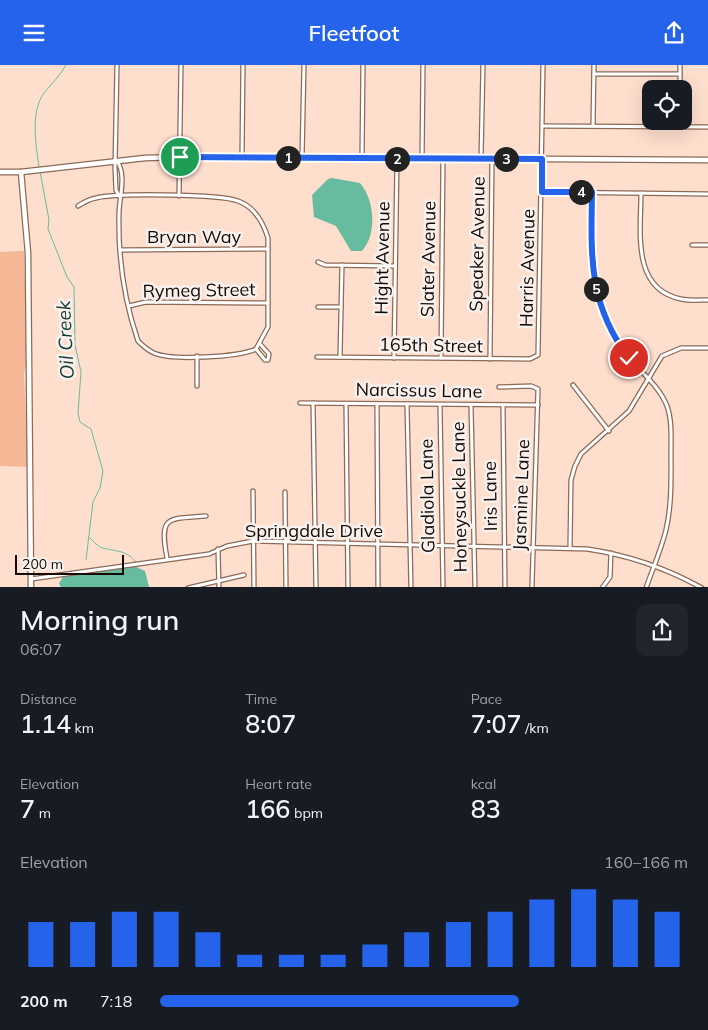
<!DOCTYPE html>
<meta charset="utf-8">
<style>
:root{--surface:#171b24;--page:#20242c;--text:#f1f3f6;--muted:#9ea1a6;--accent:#2563eb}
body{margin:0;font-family:Mulish,sans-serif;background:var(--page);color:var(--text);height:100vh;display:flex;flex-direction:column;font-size:19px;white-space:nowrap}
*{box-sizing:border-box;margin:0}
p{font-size:16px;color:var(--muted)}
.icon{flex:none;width:28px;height:28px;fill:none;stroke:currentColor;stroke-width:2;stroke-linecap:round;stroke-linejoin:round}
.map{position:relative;height:522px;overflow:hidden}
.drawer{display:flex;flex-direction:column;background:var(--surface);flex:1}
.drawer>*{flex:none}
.buttons{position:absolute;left:642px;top:15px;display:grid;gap:10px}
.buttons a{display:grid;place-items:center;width:50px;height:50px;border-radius:10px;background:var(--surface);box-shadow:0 5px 20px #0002;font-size:25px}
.scale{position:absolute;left:15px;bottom:12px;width:109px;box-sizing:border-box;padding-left:5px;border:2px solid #150904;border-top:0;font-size:14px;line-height:18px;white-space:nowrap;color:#150904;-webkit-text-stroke:4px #f9f1ed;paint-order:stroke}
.pin{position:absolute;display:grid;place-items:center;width:42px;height:42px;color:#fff;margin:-21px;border:2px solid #fff;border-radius:50%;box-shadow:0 1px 5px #0007}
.km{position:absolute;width:25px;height:25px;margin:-12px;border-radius:50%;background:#222;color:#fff;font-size:14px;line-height:25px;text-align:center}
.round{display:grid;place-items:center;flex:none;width:52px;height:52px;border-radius:10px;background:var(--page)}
.overview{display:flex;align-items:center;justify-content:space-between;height:85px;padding:0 20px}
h1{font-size:28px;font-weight:600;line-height:38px}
.figures{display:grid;grid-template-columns:repeat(3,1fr);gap:8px;height:85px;padding:5px 20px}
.figures div{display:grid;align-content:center}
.figures b{font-size:25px;font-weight:600}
.figures small{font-size:14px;font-weight:400}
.figures p{font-size:14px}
.chart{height:140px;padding:10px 20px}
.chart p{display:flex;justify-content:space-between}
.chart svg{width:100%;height:90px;margin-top:5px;stroke:var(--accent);stroke-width:6}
ul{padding:0 20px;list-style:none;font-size:16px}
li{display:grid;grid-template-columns:80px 60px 1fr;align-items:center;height:38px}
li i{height:12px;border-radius:6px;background:var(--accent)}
header{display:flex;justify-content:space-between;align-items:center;height:65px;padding:0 20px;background:var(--accent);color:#fff;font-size:22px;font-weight:600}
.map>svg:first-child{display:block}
.green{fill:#f5b795}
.water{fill:#67bc9f}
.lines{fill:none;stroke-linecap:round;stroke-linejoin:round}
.stream{stroke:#67bc9f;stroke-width:1}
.street-casing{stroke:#8d6a57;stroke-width:5.5}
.secondary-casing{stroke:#8d6a57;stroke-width:7}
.street{stroke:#fff;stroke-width:3}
.secondary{stroke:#fff;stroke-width:4.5}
.route-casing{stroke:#fff;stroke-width:10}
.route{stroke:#2563eb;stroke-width:6}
.labels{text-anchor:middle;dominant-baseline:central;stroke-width:5;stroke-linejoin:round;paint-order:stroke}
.street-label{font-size:18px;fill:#150904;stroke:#f9f1ed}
.water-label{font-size:19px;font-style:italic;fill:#143b2f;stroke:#f9f1ed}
</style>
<header><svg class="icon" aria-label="menu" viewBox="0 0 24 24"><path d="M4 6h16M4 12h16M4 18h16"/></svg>Fleetfoot<svg class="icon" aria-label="share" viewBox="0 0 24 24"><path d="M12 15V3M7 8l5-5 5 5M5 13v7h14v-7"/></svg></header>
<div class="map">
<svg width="708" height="523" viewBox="0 0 708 523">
<rect width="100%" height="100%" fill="#fedecd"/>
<path class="green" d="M24 186 27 295 24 308 28 402 0 401V187Z"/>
<g class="water">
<path d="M332 113 360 118C375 135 377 170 362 186H351L336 161 314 152 312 130 328 114Z"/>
<path d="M134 501 145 506 149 522 61 523 59 518 63 512Z"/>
</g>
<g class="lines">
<g class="stream">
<path d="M39 102C36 81 30 47 44 28 52 18 60 11 66 0"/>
<path d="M40 106 49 155 48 164 67 212 74 222 75 280 81 307 78 348 80 357 91 364 103 406 100 423 93 437 86 495"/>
<path d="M90 473C94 477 98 482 103 483 118 487 131 485 138 502"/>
</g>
<defs>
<g id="street">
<path d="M117 0 115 103 116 125 119 131"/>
<path d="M680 0V24"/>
<path d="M594 9H680"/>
<path d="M543 61 708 62"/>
<path d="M593 61 594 0"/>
<path d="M680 62V56"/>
<path d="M242 92 243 0"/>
<path d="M302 93 304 0"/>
<path d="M362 93 363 0"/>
<path d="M422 94 423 0"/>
<path d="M481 94 483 0"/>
<path d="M542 127 708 129"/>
<path d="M592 127C591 183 588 237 622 284 636 304 658 318 667 341 672 355 671 371 671 386 671 412 672 439 666 465 661 485 653 503 646 523"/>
<path d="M641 128C641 166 631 224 681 234 689 236 699 235 708 235"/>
<path d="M179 131 181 0"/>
<path d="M78 141C84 137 89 134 96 133 116 128 220 129 238 136 255 142 263 157 268 173V262L256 284C238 292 172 296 154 288 147 285 143 281 138 276 124 235 118 192 119 149 119 133 127 110 117 96"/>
<path d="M692 180H708"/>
<path d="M120 185 268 184"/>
<path d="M318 197 325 200 395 201"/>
<path d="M129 241 146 237 268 238"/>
<path d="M318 242H341"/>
<path d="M256 284 265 295H268L269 289 260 279"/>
<path d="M317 292 530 294 538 290 543 0"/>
<path d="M340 292 342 200"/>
<path d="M394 293 397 94"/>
<path d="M441 293 443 95"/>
<path d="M490 294 492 94"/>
<path d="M573 320 609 366"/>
<path d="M197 321V291"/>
<path d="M499 322 531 321 538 324 532 521"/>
<path d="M300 338 538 340"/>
<path d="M313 338 316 523"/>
<path d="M346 339 348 523"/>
<path d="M377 339 378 523"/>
<path d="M407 339 411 523"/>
<path d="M440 340 443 523"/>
<path d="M471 340 475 523"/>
<path d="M503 340 505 523"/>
<path d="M253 426 254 523"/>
<path d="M285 427 286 523"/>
<path d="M570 483 571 415 575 401 581 389 629 346 662 291 681 283H708"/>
<path d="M218 484 219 523"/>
<path d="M167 493C159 450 167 454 206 451"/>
<path d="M31 514 209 489 227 481 253 476 587 484C628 490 666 503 702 523"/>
<path d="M188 523 244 510"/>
<path d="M602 523 610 512 611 488"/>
</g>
<g id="secondary">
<path d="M0 107H21L145 93 180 92 708 95"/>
<path d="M21 107 28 188 31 523"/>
</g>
</defs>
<use href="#street" class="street-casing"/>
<use href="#secondary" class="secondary-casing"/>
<use href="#street" class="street"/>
<use href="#secondary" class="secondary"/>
</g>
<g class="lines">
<defs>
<path id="route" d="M180 92 542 94V127H592C591 191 588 239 629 293"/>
</defs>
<use href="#route" class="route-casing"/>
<use href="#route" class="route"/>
</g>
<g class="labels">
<g class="street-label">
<text x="194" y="171">Bryan Way</text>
<text transform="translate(477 179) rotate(-89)">Speaker Avenue</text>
<text transform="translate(382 193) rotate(-89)">Hight Avenue</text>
<text transform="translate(428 194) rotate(-89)">Slater Avenue</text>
<text transform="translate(527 203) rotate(-89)">Harris Avenue</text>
<text transform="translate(199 225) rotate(-1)">Rymeg Street</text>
<text transform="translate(431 280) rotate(1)">165th Street</text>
<text transform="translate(419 325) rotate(1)">Narcissus Lane</text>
<text transform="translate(521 430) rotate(-88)">Jasmine Lane</text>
<text transform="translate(427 431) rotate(-91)">Gladiola Lane</text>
<text transform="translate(490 431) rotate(-91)">Iris Lane</text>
<text transform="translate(459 432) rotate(-91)">Honeysuckle Lane</text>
<text x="314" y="465">Springdale Drive</text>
</g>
<g class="water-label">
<text transform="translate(65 275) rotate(-93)">Oil Creek</text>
</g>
</g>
</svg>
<div class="buttons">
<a><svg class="icon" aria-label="locate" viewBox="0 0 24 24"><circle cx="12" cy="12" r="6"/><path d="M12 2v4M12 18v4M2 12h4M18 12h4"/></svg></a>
</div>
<div class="scale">200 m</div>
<div class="pin" style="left:180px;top:92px;background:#1e9e55"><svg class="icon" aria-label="arrive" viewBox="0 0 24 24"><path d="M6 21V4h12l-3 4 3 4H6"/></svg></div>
<div class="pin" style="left:629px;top:293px;background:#d93025"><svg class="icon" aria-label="check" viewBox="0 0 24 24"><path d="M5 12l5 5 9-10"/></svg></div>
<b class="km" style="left:288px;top:93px">1</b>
<b class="km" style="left:397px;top:94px">2</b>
<b class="km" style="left:506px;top:94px">3</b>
<b class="km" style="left:581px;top:127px">4</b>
<b class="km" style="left:596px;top:224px">5</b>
</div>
<section class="drawer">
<div class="overview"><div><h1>Morning run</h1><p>06:07</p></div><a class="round"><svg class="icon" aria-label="share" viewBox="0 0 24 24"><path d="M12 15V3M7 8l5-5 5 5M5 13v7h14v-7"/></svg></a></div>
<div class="figures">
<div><p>Distance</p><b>1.14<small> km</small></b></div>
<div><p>Time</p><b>8:07</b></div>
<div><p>Pace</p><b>7:07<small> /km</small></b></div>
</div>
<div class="figures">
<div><p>Elevation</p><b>7<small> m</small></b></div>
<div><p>Heart rate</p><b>166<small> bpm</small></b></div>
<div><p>kcal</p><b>83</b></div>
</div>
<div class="chart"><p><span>Elevation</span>160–166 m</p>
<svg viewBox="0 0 160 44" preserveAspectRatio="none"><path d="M5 44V22M15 44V22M25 44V17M35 44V17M45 44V27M55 44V38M65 44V38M75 44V38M85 44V33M95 44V27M105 44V22M115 44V17M125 44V11M135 44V6M145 44V11M155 44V17"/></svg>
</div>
<ul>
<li><b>200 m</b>7:18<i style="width:68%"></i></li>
</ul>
</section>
